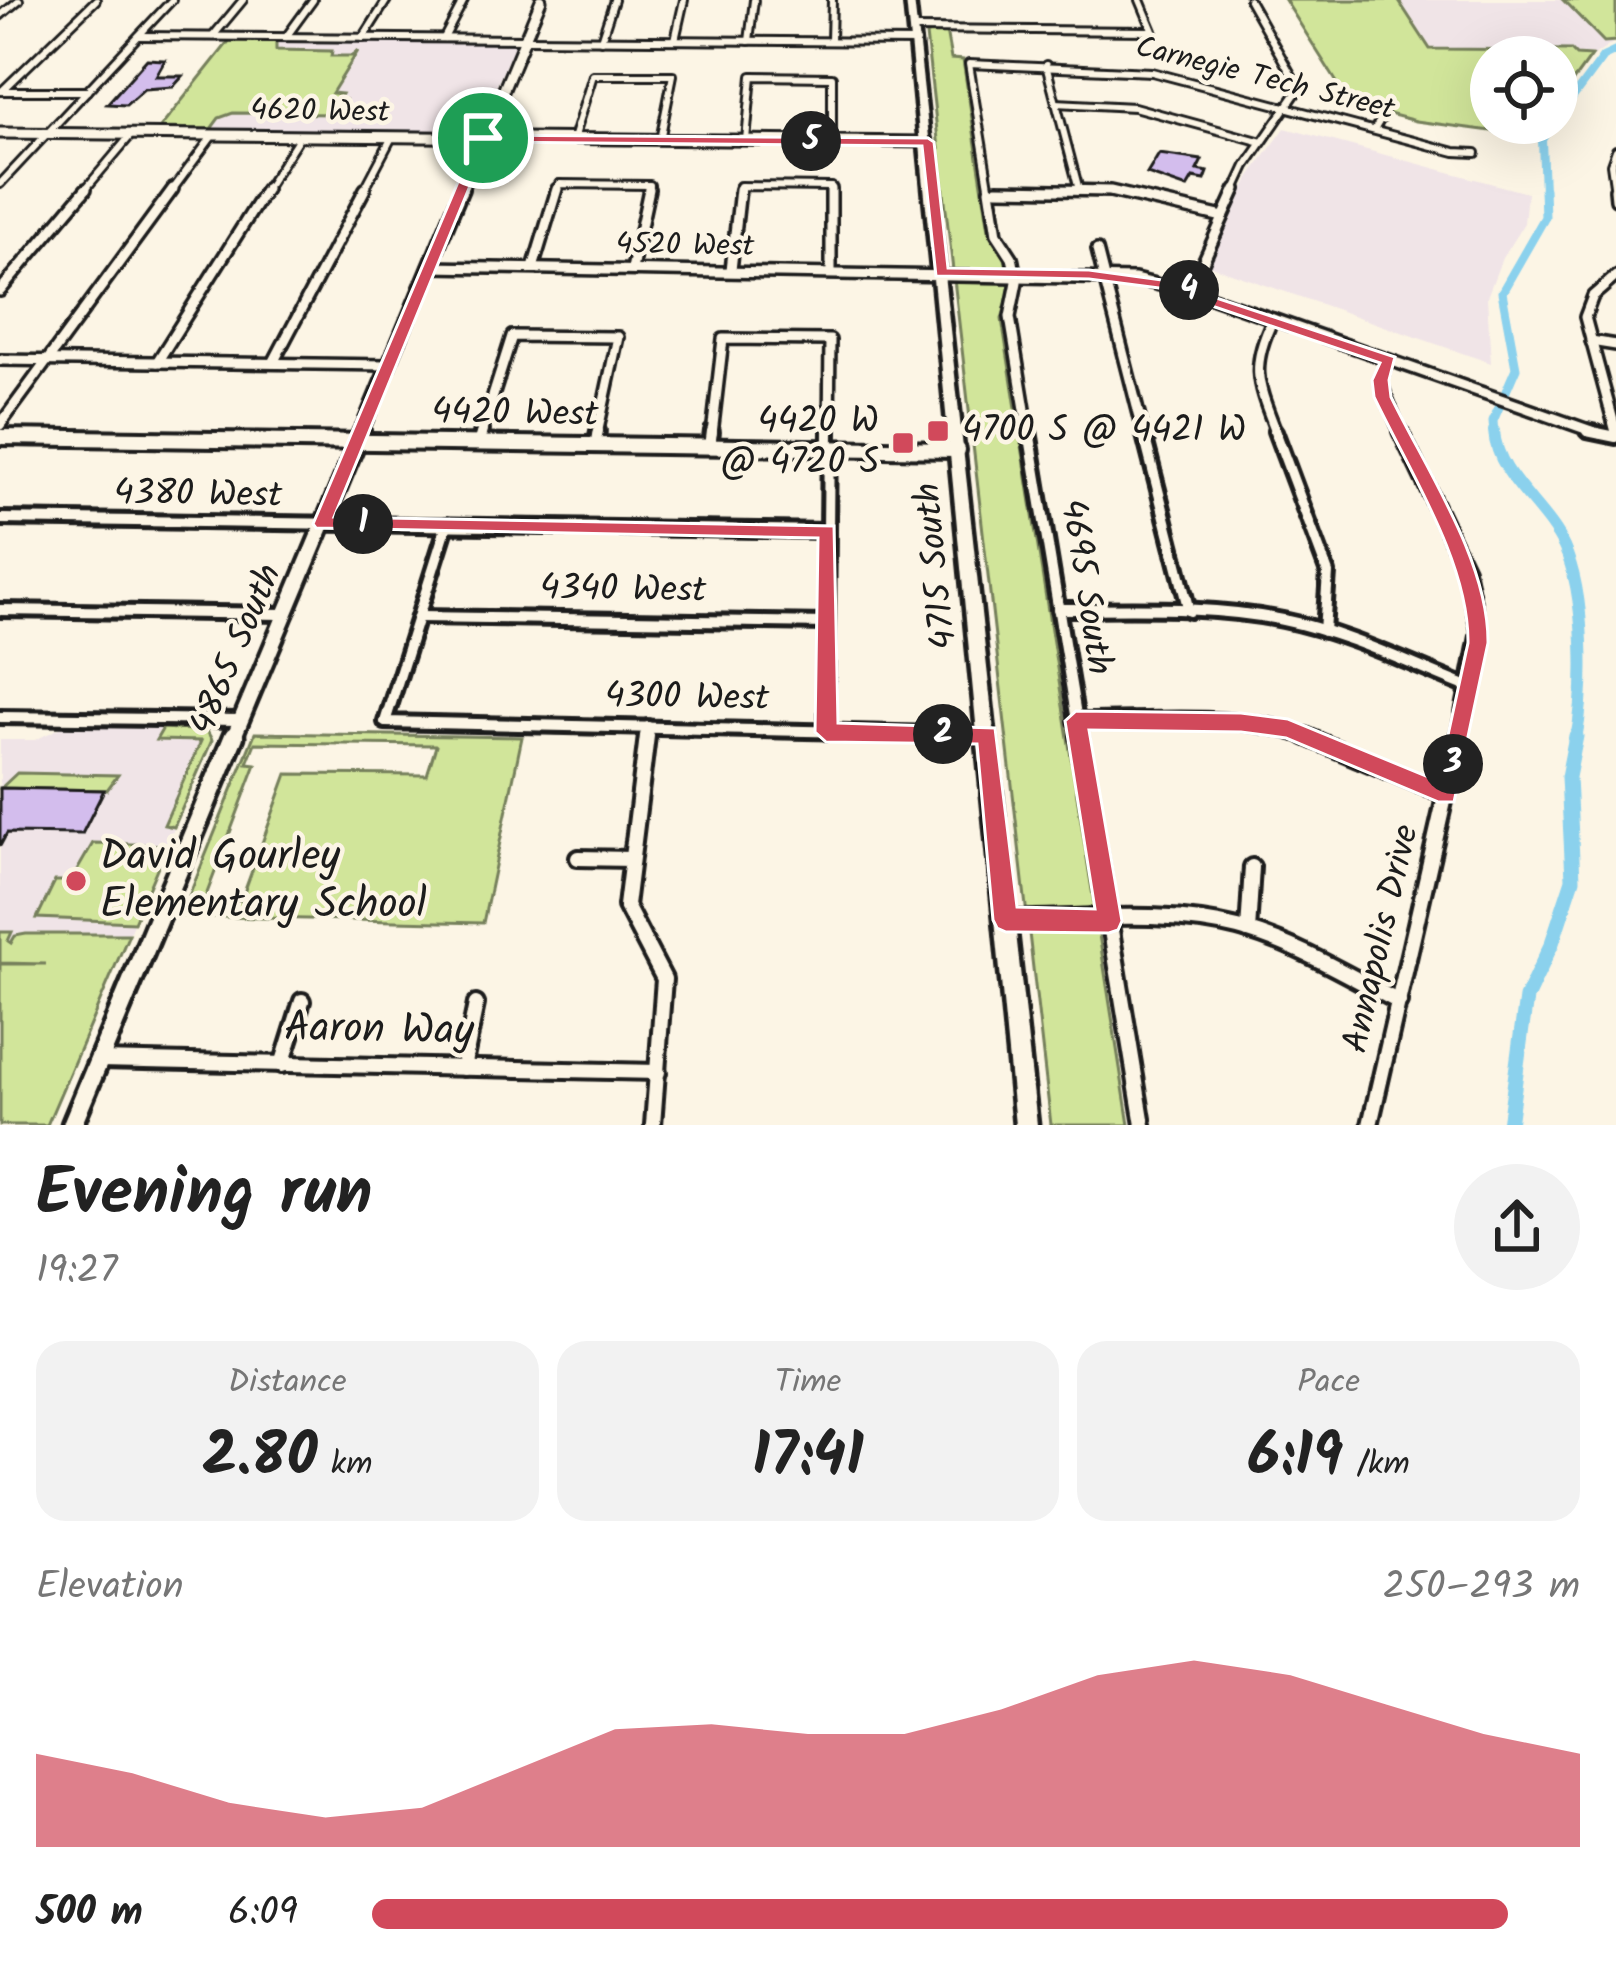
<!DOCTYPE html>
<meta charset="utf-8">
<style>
:root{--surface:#fff;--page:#f2f2f2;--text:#222;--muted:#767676;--accent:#d1495b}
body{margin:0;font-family:Kalam,sans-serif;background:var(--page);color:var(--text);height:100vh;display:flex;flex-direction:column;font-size:45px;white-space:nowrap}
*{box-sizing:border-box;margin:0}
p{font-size:39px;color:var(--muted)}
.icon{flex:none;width:66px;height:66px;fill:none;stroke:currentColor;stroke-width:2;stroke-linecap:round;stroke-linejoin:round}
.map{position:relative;height:1125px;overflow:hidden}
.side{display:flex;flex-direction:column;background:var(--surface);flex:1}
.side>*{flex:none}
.controls{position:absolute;left:1470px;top:36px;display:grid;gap:24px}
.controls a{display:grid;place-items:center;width:108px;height:108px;border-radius:50%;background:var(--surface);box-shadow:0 12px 48px #0002;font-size:60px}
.pin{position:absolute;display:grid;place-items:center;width:102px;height:102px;color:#fff;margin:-51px;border:6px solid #fff;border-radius:50%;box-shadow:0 3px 12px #0007}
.km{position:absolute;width:60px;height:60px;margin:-30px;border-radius:50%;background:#222;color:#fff;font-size:33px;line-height:60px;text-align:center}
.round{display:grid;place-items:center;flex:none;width:126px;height:126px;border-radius:63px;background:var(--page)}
.summary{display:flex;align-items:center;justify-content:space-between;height:204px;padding:0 36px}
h1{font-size:66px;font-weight:800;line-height:90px}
.metrics{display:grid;grid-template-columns:repeat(3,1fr);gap:18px;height:204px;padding:12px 36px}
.metrics div{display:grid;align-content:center;border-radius:30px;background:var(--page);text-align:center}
.metrics b{font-size:60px;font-weight:800}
.metrics small{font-size:33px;font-weight:400}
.metrics p{font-size:33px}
.chart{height:336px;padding:24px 36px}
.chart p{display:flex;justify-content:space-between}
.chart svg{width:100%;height:216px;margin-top:12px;fill:var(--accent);opacity:.7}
ul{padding:0 36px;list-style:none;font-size:39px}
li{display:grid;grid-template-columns:192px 144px 1fr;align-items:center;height:90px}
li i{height:30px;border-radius:15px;background:var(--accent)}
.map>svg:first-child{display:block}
.built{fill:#f0e4e7}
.green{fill:#d1e59a;stroke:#76805b;stroke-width:3;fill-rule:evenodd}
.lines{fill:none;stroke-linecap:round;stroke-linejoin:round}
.canal-far3{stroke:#8bd1ed;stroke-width:8}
.canal-far2{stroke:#8bd1ed;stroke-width:9}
.canal-far1{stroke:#8bd1ed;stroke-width:12}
.canal{stroke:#8bd1ed;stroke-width:15}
.building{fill:#d3bded;stroke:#1c1c1c;stroke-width:3}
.minor-far3-casing{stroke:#1c1c1c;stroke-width:12}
.minor-far2-casing{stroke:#1c1c1c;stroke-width:16}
.minor-far1-casing{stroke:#1c1c1c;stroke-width:20}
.minor-casing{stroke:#1c1c1c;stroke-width:22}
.tertiary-far3-casing{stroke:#1c1c1c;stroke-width:15}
.tertiary-far2-casing{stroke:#1c1c1c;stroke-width:18}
.tertiary-far1-casing{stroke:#1c1c1c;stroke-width:22}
.tertiary-casing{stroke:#1c1c1c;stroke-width:27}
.secondary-casing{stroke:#1c1c1c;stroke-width:9}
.minor-far3{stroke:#fcf5e5;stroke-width:6}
.minor-far2{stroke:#fcf5e5;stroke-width:9}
.minor-far1{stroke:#fcf5e5;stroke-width:10}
.minor{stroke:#fcf5e5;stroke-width:14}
.tertiary-far3{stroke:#fcf5e5;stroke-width:9}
.tertiary-far2{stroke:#fcf5e5;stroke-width:10}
.tertiary-far1{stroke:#fcf5e5;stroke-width:14}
.tertiary{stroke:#fcf5e5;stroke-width:18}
.secondary{fill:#fcf5e5;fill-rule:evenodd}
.route{fill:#d1495b;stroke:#fff;stroke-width:3;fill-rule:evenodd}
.poi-dot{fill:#d1495b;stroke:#fcf5e5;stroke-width:4.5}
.labels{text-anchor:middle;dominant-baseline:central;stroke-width:9;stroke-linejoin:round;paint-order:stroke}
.far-street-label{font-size:30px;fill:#1c1c1c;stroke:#fcf5e5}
.street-label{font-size:36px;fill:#1c1c1c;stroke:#fcf5e5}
.poi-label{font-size:36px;fill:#1c1c1c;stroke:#fcf5e5;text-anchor:end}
.near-poi-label{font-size:42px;fill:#1c1c1c;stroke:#fcf5e5;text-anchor:start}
.near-street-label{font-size:42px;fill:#1c1c1c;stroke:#fcf5e5}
</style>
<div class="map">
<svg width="1616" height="1125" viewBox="0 0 1616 1125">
<rect width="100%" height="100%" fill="#fcf5e5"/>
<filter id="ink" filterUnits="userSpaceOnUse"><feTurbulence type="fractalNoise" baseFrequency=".00833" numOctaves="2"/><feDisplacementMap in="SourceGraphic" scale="24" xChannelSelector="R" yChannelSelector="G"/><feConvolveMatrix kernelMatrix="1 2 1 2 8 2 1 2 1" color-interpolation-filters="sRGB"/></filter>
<g filter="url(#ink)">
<g class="built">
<path d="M1285 0H1616V41L1585 62 1557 103V57H1491V123H1536L1528 136 1416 121 1339 101 1343 92Z"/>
<path d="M231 40 516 42 476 132 159 130Z"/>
<path d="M1285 128 1527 193 1524 223 1502 258 1487 297 1491 363 1208 265 1250 176Z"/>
<path d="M62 727 177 728 207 731 212 740 47 1125H0V740H35Z"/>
</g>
<g class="green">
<path d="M1285 0H1398L1430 49 1571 50 1576 55 1591 56 1557 103V57H1491V123H1536L1528 136 1416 121 1339 101 1343 92Z"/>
<path d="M1563 0H1616V41L1604 42Z"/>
<path d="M933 31H946L951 59 963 60 989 230 1005 258 1011 287 1002 319 1129 1125H1051L926 35Z"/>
<path d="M230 40 276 41V50L332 51 331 56H352L358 51 332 93 342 94 339 99 345 100 337 114 233 113 219 118 211 129 160 128Z"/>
<path d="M163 728 207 731 212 740 174 827 164 825 201 741 156 740Z"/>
<path d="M255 733 522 737 483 923 181 916ZM255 743 435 745 436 746 427 775 287 774 241 901H204L256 764 247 763Z"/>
<path d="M17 773 118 775 107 790 1 788Z"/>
<path d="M93 843 167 845 134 922 37 918 55 881H71Z"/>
<path d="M0 932H12L8 941 11 943 15 936 26 934H129L47 1125H0V964H46L0 963Z"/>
</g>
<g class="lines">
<g class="canal-far3">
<path d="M1557 119 1603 57 1616 51"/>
<path d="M1544 192 1542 140 1552 123"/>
</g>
<path class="canal-far2" d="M1494 434 1493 421 1516 368 1502 292 1545 217 1544 189"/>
<path class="canal-far1" d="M1494 431C1497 477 1545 506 1564 547 1586 594 1586 690 1576 739"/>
<path class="canal" d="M1509 1125 1526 998 1552 943 1573 879 1568 777 1576 736"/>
</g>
<g class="building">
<path d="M147 59 165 60 156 76H183L173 87 144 89 126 105 107 104Z"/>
<path d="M1159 154 1202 160 1197 170 1208 172 1205 180 1193 178 1187 188 1147 174Z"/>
<path d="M0 788 104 790 82 834 7 833 0 846Z"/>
</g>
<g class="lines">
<defs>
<g id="minor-far3">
<path d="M0 16 19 0"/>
<path d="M915 29 1153 31 1140 0"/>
<path d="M139 36 917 42"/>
<path d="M213 36 243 0"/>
<path d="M286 37 313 0"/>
<path d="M363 38 387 0"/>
<path d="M444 38 464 0"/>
<path d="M601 40 614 0"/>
<path d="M675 40 684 0"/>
<path d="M749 41 754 0"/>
<path d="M831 41 832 0"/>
<path d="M1046 65 1079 190"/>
<path d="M0 91H87"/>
<path d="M2 91 96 0"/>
<path d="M1056 103 1134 107 1262 142"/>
<path d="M1374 130 1384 114"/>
<path d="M573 139 593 75H673L660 140"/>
<path d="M746 140 752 76 832 77V141"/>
<path d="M0 184 172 0"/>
<path d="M989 189 1115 192"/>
<path d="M83 192 131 135"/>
<path d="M171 192 213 135"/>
<path d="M264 192 300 136"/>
<path d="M363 192 392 137"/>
<path d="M556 192 559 184 650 185 648 192"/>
<path d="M739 192 740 186 831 187V192"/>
<path d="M990 192 969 64 1152 72 1455 152 1476 153"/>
<path d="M1234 192 1246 166 1296 93 1295 81 1249 0"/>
<path d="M1615 192 1611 164 1616 150"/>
</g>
<g id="minor-far2">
<path d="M831 189V272"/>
<path d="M990 189 997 234 1012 257 1017 282 1010 317 1029 434"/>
<path d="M997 189 1110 191 1223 217"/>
<path d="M1615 189 1616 199"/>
<path d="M1097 250 1144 434"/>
<path d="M429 267 1135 279 1213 298 1600 434"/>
<path d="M533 268 557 189"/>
<path d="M632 269 649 189"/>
<path d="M731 270 740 189"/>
<path d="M1616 276 1593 296 1585 317 1616 432"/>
<path d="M0 291 86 189"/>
<path d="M1190 291 1236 189"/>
<path d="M1273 319C1249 369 1258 384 1277 434"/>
<path d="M1591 341 1616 345"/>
<path d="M0 360 388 365"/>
<path d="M1389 361 1380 380 1401 434"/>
<path d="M157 362 266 189"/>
<path d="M273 363 365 189"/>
<path d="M0 425 173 189"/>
<path d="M481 434 512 336 618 337 597 434"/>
<path d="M712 434 723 339 830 340 829 434"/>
</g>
<g id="minor-far1">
<path d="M1029 431 1080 739"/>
<path d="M1143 431 1189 611"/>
<path d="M1275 431 1328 573 1324 631"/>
<path d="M1400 431 1466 569 1479 631 1458 739"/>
<path d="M1587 431 1616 437"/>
<path d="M478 444 482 431"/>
<path d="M595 445 598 431"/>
<path d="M710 447 712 431"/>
<path d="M0 519 828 531"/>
<path d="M447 525 385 722 987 735"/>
<path d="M1058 609C1133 609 1209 605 1283 620 1347 633 1407 663 1468 687"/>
<path d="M0 610 285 614"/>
<path d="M419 617 827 623"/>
<path d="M0 717 240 720"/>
<path d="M1076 721C1152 722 1242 710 1313 739"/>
<path d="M826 732 829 431"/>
<path d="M646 739 648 727"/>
</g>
<g id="minor">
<path d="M647 736 626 906 664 979 653 1125"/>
<path d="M1079 736 1143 1125"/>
<path d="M1305 736 1446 795"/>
<path d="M578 858 631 859"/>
<path d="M1006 919C1082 920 1164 909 1238 928 1295 943 1347 975 1399 1002"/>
<path d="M1248 931 1252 867"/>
<path d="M99 1060 658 1072"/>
<path d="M282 1065 302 1001"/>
<path d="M463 1068 476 1004"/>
<path d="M1370 1125 1459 736"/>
</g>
<g id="tertiary-far3">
<path d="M0 133 928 142"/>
<path d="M461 192 541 0"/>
</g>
<path id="tertiary-far2" d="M360 434 462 189"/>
<g id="tertiary-far1">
<path d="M0 437 958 450"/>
<path d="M233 739 362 431"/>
</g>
<path id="tertiary" d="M72 1125 234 736"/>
<path id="secondary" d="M906 0H914L1037 1125H1015Z"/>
</defs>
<use href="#minor-far3" class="minor-far3-casing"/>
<use href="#minor-far2" class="minor-far2-casing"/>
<use href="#minor-far1" class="minor-far1-casing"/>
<use href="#minor" class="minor-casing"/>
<use href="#tertiary-far3" class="tertiary-far3-casing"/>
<use href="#tertiary-far2" class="tertiary-far2-casing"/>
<use href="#tertiary-far1" class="tertiary-far1-casing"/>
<use href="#tertiary" class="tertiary-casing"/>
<use href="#secondary" class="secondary-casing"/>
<use href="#minor-far3" class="minor-far3"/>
<use href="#minor-far2" class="minor-far2"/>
<use href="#minor-far1" class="minor-far1"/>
<use href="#minor" class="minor"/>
<use href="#tertiary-far3" class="tertiary-far3"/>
<use href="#tertiary-far2" class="tertiary-far2"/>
<use href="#tertiary-far1" class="tertiary-far1"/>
<use href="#tertiary" class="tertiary"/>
<use href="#secondary" class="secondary"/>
</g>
</g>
<path class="route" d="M478 135 928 138 934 142 948 268 1089 270 1162 280 1395 357 1389 380 1391 397C1426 469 1489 562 1488 643L1454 802H1438L1286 738 1241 732 1089 730 1122 921 1118 930 1109 933 1006 932 997 928 993 920 977 744 826 742 815 732 818 538 316 528 313 524ZM488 142 922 146 936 276 1089 279 1159 288 1380 363 1372 380 1374 397C1408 469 1469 562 1468 643L1438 781 1288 719 1241 713 1076 711 1065 721 1095 909 1017 907 995 728 838 723 834 526 334 517Z"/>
<g class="poi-dot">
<rect x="926" y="419" width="24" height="24" rx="6"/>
<rect x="891" y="431" width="24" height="24" rx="6"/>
<circle cx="76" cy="881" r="12"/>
</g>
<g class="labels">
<g class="far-street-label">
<text transform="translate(1265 79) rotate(14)">Carnegie Tech Street</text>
<text transform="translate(320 112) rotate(1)">4620 West</text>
<text transform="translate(685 246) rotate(1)">4520 West</text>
</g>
<g class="street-label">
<text transform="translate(515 414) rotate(1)">4420 West</text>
<text transform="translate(198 495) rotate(1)">4380 West</text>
<text transform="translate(937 566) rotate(-96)">4715 South</text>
<text transform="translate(1085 587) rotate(81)">4695 South</text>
<text transform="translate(623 590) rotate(1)">4340 West</text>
<text transform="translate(237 650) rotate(-67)">4865 South</text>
<text transform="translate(687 698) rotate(1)">4300 West</text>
<text transform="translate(1382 939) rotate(-77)">Annapolis Drive</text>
</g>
<g class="poi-label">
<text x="879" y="422">4420 W<tspan x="879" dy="41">@ 4720 S</tspan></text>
<text x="962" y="431" text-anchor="start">4700 S @ 4421 W</text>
</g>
<g class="near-poi-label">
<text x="100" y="857">David Gourley<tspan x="100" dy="48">Elementary School</tspan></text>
</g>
<g class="near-street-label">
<text transform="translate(379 1030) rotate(1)">Aaron Way</text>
</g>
</g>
</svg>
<div class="controls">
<a><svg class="icon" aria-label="locate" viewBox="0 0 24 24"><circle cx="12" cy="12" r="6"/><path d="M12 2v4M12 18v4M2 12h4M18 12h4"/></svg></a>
</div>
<div class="pin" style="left:483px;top:138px;background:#1e9e55"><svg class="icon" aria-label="arrive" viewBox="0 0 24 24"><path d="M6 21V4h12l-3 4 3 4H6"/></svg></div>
<b class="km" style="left:363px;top:524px">1</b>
<b class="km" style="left:943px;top:734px">2</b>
<b class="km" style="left:1453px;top:764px">3</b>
<b class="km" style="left:1189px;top:290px">4</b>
<b class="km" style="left:811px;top:141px">5</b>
</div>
<section class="side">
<div class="summary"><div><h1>Evening run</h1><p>19:27</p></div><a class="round"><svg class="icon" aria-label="share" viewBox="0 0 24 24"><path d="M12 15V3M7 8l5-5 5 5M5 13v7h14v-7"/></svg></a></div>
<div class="metrics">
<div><p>Distance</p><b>2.80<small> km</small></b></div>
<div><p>Time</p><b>17:41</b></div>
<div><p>Pace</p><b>6:19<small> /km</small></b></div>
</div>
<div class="chart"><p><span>Elevation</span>250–293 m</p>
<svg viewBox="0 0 160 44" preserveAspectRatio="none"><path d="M0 44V25L10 29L20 35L30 38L40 36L50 28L60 20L70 19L80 21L90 21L100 16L110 9L120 6L130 9L140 15L150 21L160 25V44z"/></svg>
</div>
<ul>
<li><b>500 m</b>6:09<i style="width:94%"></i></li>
</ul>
</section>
